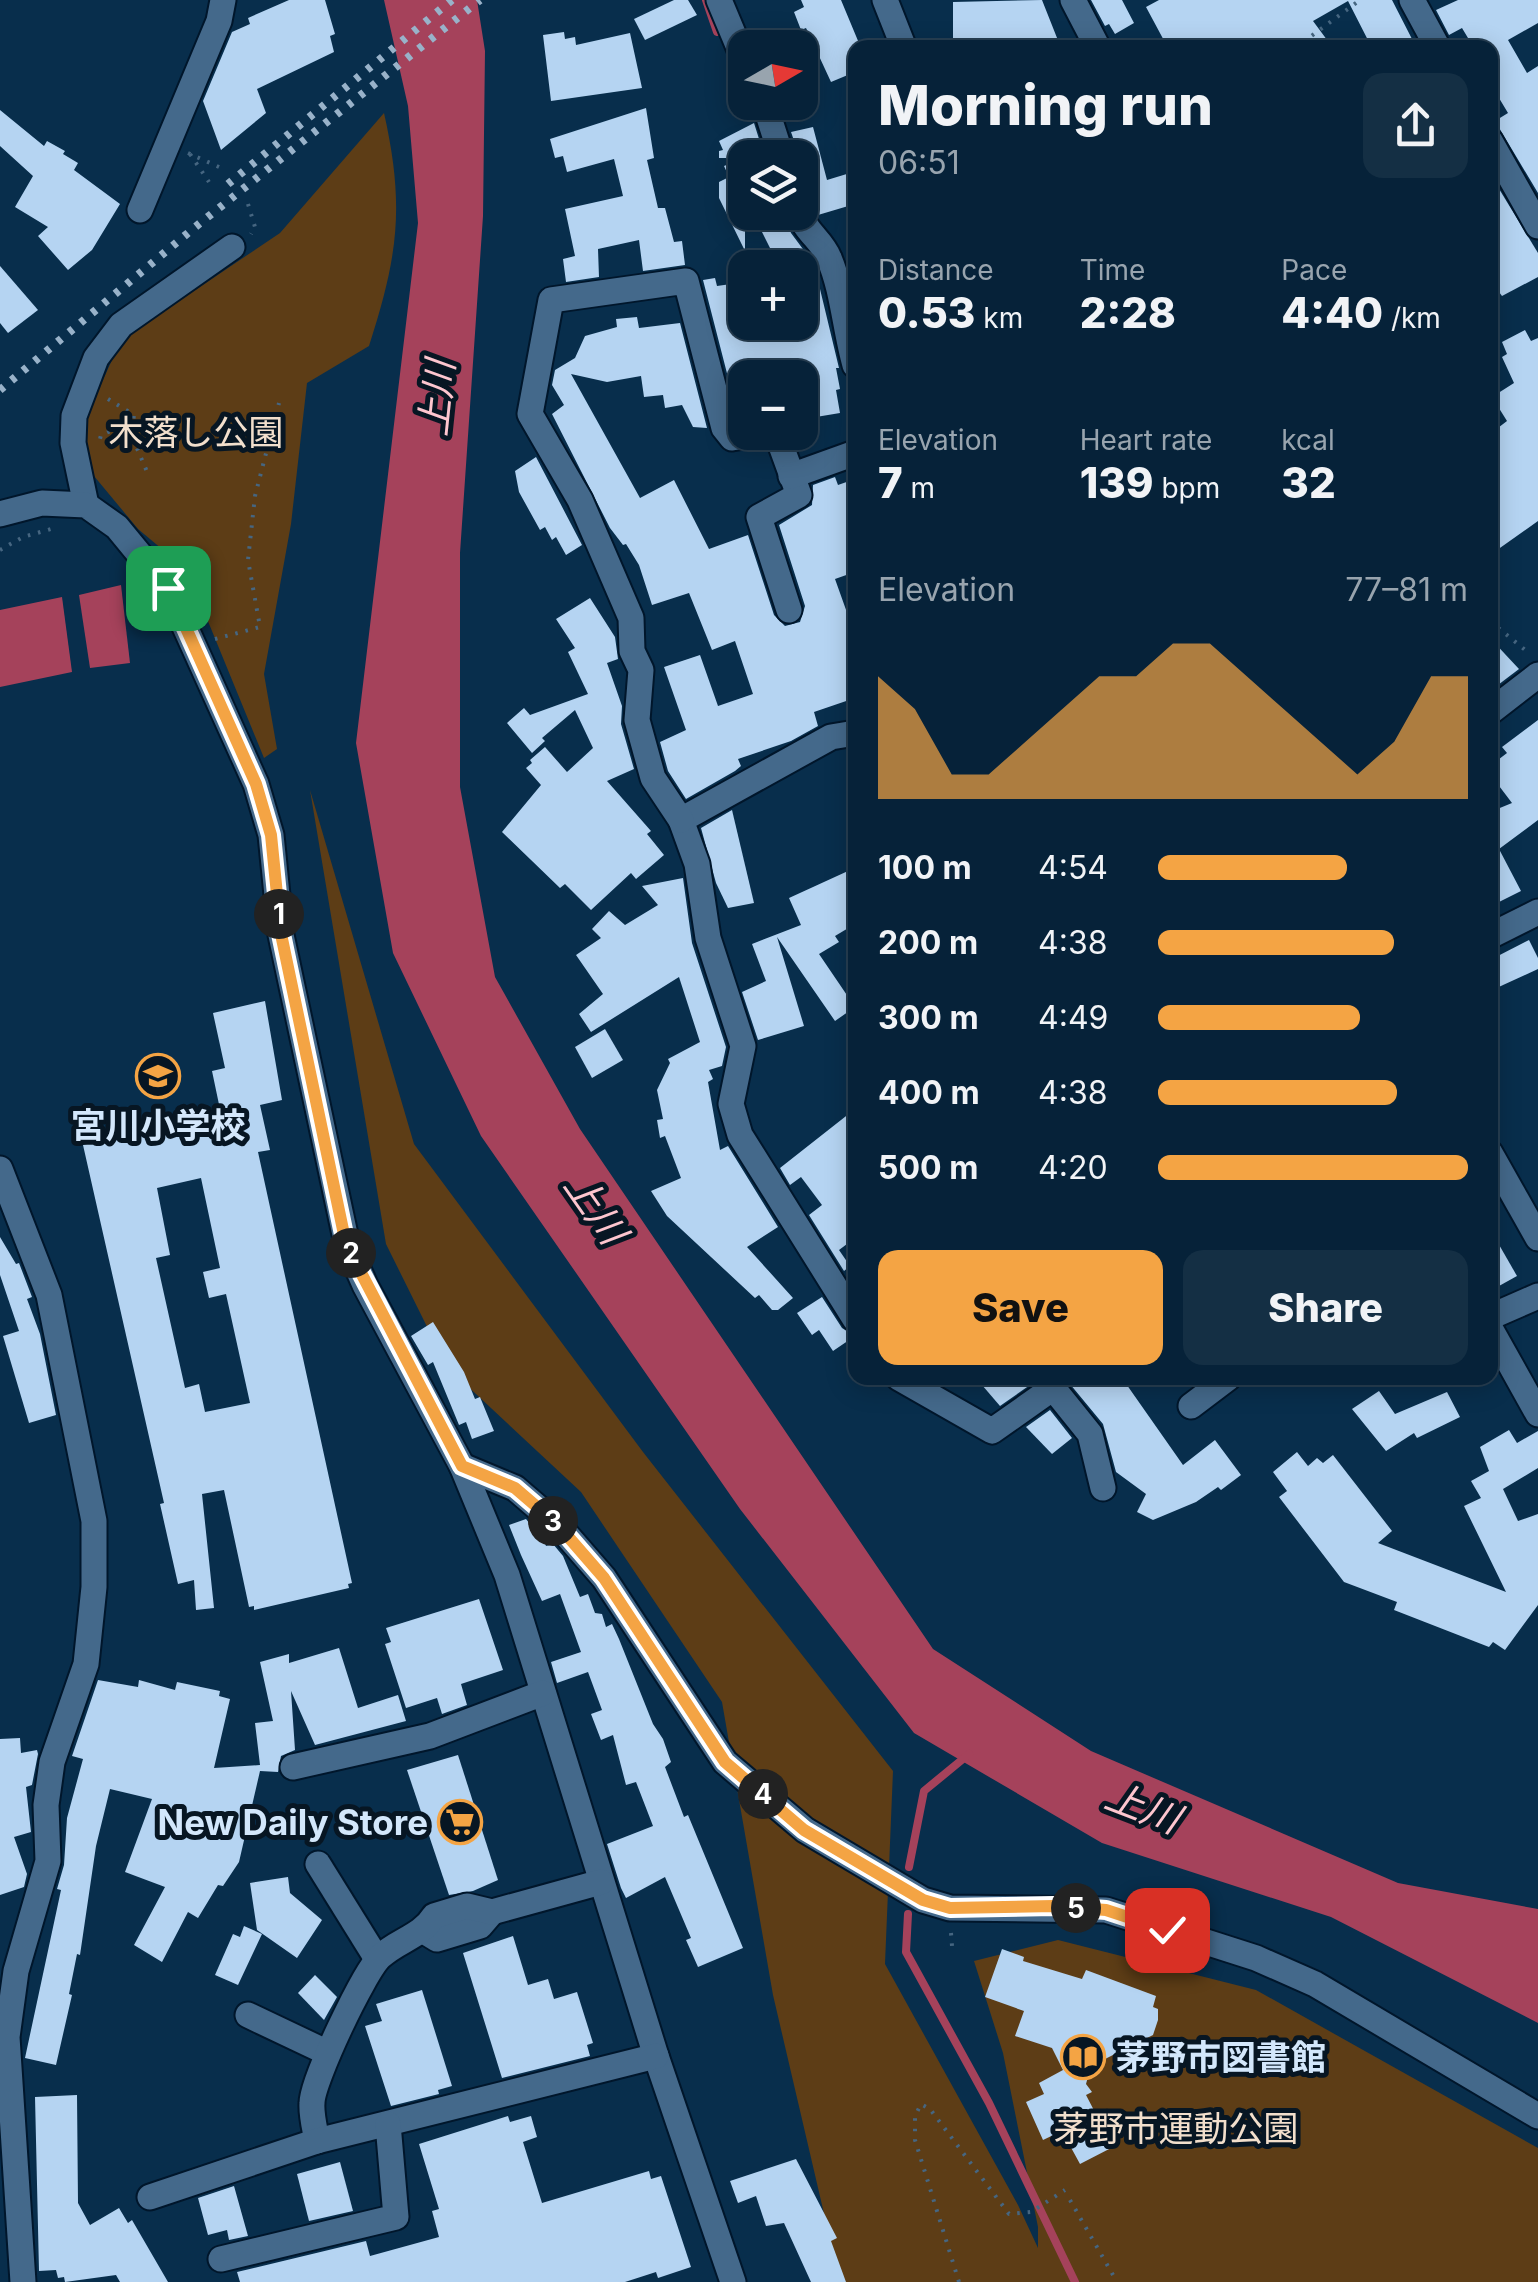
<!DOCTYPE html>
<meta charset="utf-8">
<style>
:root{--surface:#062239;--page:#142f44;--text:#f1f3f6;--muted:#98a4ae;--line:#273f53;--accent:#f4a444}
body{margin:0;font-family:Inter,"Noto Sans JP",sans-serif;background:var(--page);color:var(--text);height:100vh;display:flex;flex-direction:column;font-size:38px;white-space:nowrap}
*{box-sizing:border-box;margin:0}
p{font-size:32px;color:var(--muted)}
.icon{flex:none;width:55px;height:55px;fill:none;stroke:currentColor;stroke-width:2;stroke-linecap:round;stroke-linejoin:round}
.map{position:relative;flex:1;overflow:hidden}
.details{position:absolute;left:848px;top:40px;width:650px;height:1345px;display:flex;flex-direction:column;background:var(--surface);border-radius:20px;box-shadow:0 5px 25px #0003,0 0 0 2px var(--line)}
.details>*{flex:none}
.needle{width:65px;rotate:81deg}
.tools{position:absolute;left:728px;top:30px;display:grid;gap:20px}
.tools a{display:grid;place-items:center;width:90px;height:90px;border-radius:20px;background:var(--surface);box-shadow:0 5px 25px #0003,0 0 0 2px var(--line);font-size:50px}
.pin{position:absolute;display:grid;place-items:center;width:85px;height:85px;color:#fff;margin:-42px;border-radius:20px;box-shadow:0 5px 15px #0006}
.km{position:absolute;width:50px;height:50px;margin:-25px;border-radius:50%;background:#222;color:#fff;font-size:28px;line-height:50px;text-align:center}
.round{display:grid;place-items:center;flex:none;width:105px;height:105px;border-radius:20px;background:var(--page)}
.summary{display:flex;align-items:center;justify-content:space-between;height:170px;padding:0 30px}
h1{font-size:55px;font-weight:800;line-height:75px}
.stats{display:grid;grid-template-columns:repeat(3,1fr);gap:15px;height:170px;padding:10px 30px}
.stats div{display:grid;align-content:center}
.stats b{font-size:42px;font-weight:800}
.stats small{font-size:28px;font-weight:400}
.stats p{font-size:28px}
.chart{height:280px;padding:20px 30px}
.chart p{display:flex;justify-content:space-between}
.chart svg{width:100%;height:180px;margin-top:10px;fill:var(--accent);opacity:.7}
.button{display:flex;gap:20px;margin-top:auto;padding:20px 30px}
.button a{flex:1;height:115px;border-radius:20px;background:var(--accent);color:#111;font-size:40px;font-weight:800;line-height:115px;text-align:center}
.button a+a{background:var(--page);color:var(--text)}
ul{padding:0 30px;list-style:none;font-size:32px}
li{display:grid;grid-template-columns:160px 120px 1fr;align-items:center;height:75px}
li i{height:25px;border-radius:12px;background:var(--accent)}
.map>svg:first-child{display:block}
.green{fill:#5d3d16}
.water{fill:#a5425b}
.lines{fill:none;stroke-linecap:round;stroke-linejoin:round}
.stream{stroke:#a5425b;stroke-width:8}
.building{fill:#b5d4f2;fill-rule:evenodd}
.minor-casing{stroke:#00162b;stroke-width:29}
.path{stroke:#466681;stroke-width:4;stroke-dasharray:2.5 8;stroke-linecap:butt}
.minor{stroke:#44698b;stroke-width:25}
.rail{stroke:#99b2c9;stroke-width:8;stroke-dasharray:5 10;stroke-linecap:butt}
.route-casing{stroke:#fff;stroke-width:20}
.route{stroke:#f4a444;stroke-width:12}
.labels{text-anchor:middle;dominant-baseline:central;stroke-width:10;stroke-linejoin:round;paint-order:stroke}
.park-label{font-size:35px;fill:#f2dfcc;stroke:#071623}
.poi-label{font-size:35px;font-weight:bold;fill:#d3e7fb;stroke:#071623}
.water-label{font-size:38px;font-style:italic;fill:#fec6cf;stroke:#071623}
</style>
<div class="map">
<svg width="1538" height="2282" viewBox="0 0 1538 2282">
<rect width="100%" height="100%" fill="#082e4c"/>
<g class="green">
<path d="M384 113C405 206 398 256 369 346L307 383 291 524 264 674 277 749 264 758 187 570 138 529 94 476 86 438 88 413 121 340 280 233Z"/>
<path d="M310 790 414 1144 643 1452 893 1771 885 1964 1018 2205 1038 2248V2227L1003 2053 974 1961 1058 1940 1256 1990 1538 2148V2282H840L773 1995 722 1702 581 1492 447 1367 386 1244Z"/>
</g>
<g class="water">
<path d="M384 0H477L485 51 483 216 460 553V787L495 977 580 1129 933 1649 1091 1751 1398 1883 1538 1909V2023L1331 1917 1102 1843 914 1733 740 1509 481 1136 393 953 356 743 418 223 408 106Z"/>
<path d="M121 585 130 663 90 668 79 595Z"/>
<path d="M62 597 72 672 0 687V610Z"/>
</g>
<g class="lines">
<g class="stream">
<path d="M706 0 717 32"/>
<path d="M909 1867 924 1791 969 1754"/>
<path d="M908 1914 906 1952 989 2103 1075 2282"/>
</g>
</g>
<g class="building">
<path d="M289 0H325L335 34 330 36 334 52 257 89 266 113 221 150 203 101 232 32 250 24 248 18Z"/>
<path d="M674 0H688L697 15 645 40 634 19Z"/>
<path d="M801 0H841L861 48H855V72L831 82 806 28 801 30 794 12 804 7Z"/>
<path d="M1042 0 1061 48H960L959 39H953V2Z"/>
<path d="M1091 0H1122L1134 23 1115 34 1109 24 1105 26Z"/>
<path d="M1159 0H1392L1412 39 1396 48H1372L1348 1 1313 21 1333 48H1204L1198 38 1182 48H1168L1146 7Z"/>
<path d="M1458 0H1538V23L1508 40 1527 73 1538 66V193L1495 121 1508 113 1490 83V48H1474L1462 28 1449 35 1436 10Z"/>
<path d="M564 32 565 39 575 37 576 45 630 33 642 88 551 101 543 35Z"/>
<path d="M646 108 654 158 647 160 658 208H665L674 242 682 241 685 265 643 271 639 240 598 249 599 277 566 282 563 259 575 256 565 209 623 196 614 159 567 172 563 156 555 158 550 139Z"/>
<path d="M0 110 44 146 47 141 65 151 63 154 78 163 74 170 120 204 92 250 68 270 38 236 48 227 15 207 33 176 0 146Z"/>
<path d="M754 123 765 158H745V199L736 182 745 201V251L719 198V182L729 177 724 166 729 164 726 158H719V151L723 150 719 141Z"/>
<path d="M813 127 827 180 850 173 855 191V204L818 215 810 200 800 196V158L791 132Z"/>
<path d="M1490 174 1538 253V277L1502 296 1490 280Z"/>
<path d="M752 212H783L791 233 814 264 839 368H836L840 389 836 390 840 413 810 418 801 378H745V419L739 420 703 280 715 278 717 286 745 282V322H800V268H783L779 249 772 252Z"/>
<path d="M0 266 38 310 8 333 0 323Z"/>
<path d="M637 317 639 328 680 323 707 428 693 427 682 405 665 408 663 395 644 397 641 376 607 382 571 374 640 498 674 480 709 549 748 535 774 615 785 626 800 622 805 606 779 525 812 505 813 485 835 477 838 485 855 479V514L849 516 855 533V560L848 563 852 573 835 579 855 635V698L814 712 818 726 791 741 738 759 741 766 735 771 686 799 668 771 660 742 686 730 664 667 700 655 718 706 753 694 735 641 712 650 689 593 652 605 639 565 626 544 623 545 610 528 552 414 564 405 552 385 555 370 575 358 585 336 617 327 616 319Z"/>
<path d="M1525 330 1531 341 1538 338V521L1490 555V434L1507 421 1492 397 1514 383 1502 357 1507 354 1502 342Z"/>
<path d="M536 457 582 545 566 555 556 537 552 540 545 527 540 530 519 492 515 471Z"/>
<path d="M590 598 615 637 618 659 607 663 622 706 621 724 634 769 607 781 651 831 647 834 664 855 636 879 631 873 591 910 565 884 560 888 502 832 541 785 526 768 532 763 530 760 545 747 567 772 593 748 575 710 542 738 545 741 532 753 507 723 524 708 530 715 588 694 568 652 575 648 556 619Z"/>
<path d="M1490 638 1519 669 1490 691Z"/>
<path d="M1538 720V820L1499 849 1521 891 1499 902 1490 886V812L1512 803 1490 774V766L1507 753 1502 747Z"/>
<path d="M732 810 754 903 728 908 716 883 701 828Z"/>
<path d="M848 871 855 884V924L835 936 839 942 819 954 855 1007 835 1021 777 937 804 1026 758 1040 742 992 766 981 752 944 801 925 789 898Z"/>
<path d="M683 878 692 943 726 1047 722 1066 709 1070 713 1079 708 1082 720 1150 728 1146 778 1227 747 1247 793 1298 778 1310H772L759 1295 755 1298 667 1216 651 1191 681 1178 665 1136 660 1138 657 1120 663 1119 657 1090 670 1063 668 1059 700 1042 679 977 591 1032 579 1014 603 994 576 955 601 938 592 929 609 911 625 925 658 905 642 886Z"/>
<path d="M1529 940 1538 958V969L1490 991V960Z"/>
<path d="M265 1001 282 1100 260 1105 270 1150 258 1152 352 1583 348 1584 349 1588 254 1610V1606L249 1607 224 1490 202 1494 214 1608 196 1610 194 1580 178 1584 160 1504 164 1503 83 1145 104 1140 102 1132 146 1122 148 1130 221 1114 212 1071 225 1068 213 1013ZM201 1178 220 1268 203 1272 209 1298 226 1294 250 1403 205 1412 199 1384 185 1388 156 1258 170 1255 157 1188Z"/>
<path d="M605 1029 623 1060 592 1078 575 1047Z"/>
<path d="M855 1109V1238L839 1250 850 1266 844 1271 809 1215 822 1205 801 1177 790 1185 780 1168Z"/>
<path d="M1490 1229 1517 1276 1490 1291Z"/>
<path d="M0 1237 16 1264 19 1263 32 1297 27 1299 40 1334 56 1415 29 1423 3 1336 19 1331 0 1275Z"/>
<path d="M822 1297 842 1328 855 1336 833 1351 819 1330 812 1335 797 1313Z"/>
<path d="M433 1322 464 1372 475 1399 480 1397 494 1431 472 1439 466 1422 459 1425 433 1362 428 1365 411 1336Z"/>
<path d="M976 1378H1040L1000 1406Z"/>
<path d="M1065 1378H1122L1183 1465 1215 1440 1241 1475 1221 1490 1218 1487 1196 1502 1153 1520 1137 1512 1146 1494 1116 1472 1103 1424Z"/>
<path d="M1379 1391 1395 1414 1447 1392 1460 1417 1417 1438 1414 1433 1386 1451 1352 1409Z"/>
<path d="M1050 1410 1072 1438 1052 1454 1026 1427Z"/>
<path d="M1509 1430 1517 1443 1538 1431V1468L1503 1489 1518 1521 1538 1514V1605L1505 1650 1493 1642 1489 1647 1394 1610 1397 1602 1344 1582 1279 1497 1287 1491 1273 1472 1297 1452 1308 1466 1317 1458 1323 1463 1333 1455 1392 1531 1378 1543 1506 1592 1464 1506 1481 1498 1471 1481 1489 1471 1480 1447Z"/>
<path d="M526 1519 537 1533 541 1532 546 1546 553 1544 563 1556 580 1597 588 1594 595 1613 602 1614 606 1627 612 1624 619 1639 653 1724 663 1739 671 1762 665 1767 684 1817 688 1815 743 1948 698 1967 686 1940 691 1938 665 1877 626 1898 621 1888 607 1844 653 1826 636 1782 626 1785 613 1735 601 1740 591 1714 602 1710 588 1672 557 1683 551 1662 581 1652 560 1594 542 1601 521 1555 509 1525Z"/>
<path d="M479 1599 503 1670 461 1684 467 1705 442 1714 437 1698 406 1708 385 1644 391 1642 386 1628Z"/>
<path d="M339 1648 358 1708 398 1695 406 1721 315 1745 291 1691 295 1750 281 1756 278 1772 260 1771 239 1862 223 1886 218 1885 198 1918 188 1912 162 1962 134 1945 165 1887 125 1872 152 1799 110 1789 96 1846 80 1955 77 1954 69 1994 72 1995 56 2065 25 2058 61 1890 57 1889 64 1865 67 1818 83 1759 72 1756 98 1680 138 1687 139 1680 175 1690 177 1682 220 1691 219 1696 230 1699 214 1768 260 1765 255 1723 273 1721 260 1662 289 1654V1663Z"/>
<path d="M20 1738 21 1753 37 1750 38 1754 32 1785 26 1787 31 1832 14 1837 27 1874 24 1887 0 1895V1739Z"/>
<path d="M458 1755 498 1880 473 1891 449 1895 407 1770Z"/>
<path d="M288 1877 290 1893 322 1920 297 1958 257 1930 250 1883Z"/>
<path d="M244 1926 262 1934 238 1985 215 1975 233 1934 240 1937Z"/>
<path d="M513 1936 528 1985 548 1979 554 1999 577 1992 593 2043 587 2045 590 2056 502 2078 463 1953Z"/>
<path d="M1002 1949 1024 1957 1023 1961 1082 1979 1086 1970 1156 1996 1153 2007 1158 2009V2020L1153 2035 1091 2066 1086 2084 1092 2092 1086 2095 1113 2147 1080 2164 1062 2131 1043 2140 1026 2102 1044 2094 1039 2083 1063 2070 1052 2048 1015 2036 1024 2011 985 1997Z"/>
<path d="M315 1975 337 1997 324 2020 298 1993Z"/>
<path d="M422 1990 452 2086 438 2090 439 2094 391 2106 365 2026 382 2021 376 2004Z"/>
<path d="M77 2095 78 2203 90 2225 119 2208 128 2223 132 2220 168 2282H120L116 2275 65 2282 64 2277 58 2278 56 2270 39 2271 35 2097Z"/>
<path d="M508 2116 510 2122 531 2116 537 2137 523 2142 542 2203 649 2171 651 2179 661 2176 691 2267 658 2278 656 2272 625 2282H240L237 2272 366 2241 370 2256 439 2237 432 2211 439 2209 419 2144Z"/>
<path d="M796 2159 837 2238 831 2241 846 2282H811L784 2223 766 2226 756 2196 738 2203 730 2181Z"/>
<path d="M340 2162 353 2211 309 2221 297 2174Z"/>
<path d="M234 2186 248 2236 229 2240 227 2230 208 2235 198 2198Z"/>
</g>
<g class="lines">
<defs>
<g id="minor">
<path d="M719 0 745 62"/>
<path d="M885 0 904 48"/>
<path d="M1073 0 1098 48"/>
<path d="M1412 0 1438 48"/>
<path d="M764 102 782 158"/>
<path d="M1490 141 1538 226"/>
<path d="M140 210 219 21 223 0"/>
<path d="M799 212C805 232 822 240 829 258 843 291 845 330 855 365"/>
<path d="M776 432 799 495 759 517 789 610"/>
<path d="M791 476 855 453"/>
<path d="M86 505 73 443 74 416 96 358 121 325 232 247"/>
<path d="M0 514 42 503 86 505 117 527 168 589 256 784 271 835 281 935 347 1244 365 1285 462 1466 507 1575 656 2056 733 2282"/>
<path d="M1490 712 1538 675"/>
<path d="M855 733 831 737 681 820 697 864 708 938 743 1046 731 1104 740 1135 855 1319"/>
<path d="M681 820 653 778 637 720 641 670 632 651 631 618 580 500 530 414 551 300 686 281 724 428 732 438 766 432"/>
<path d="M1490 936 1538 912"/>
<path d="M1490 1153 1538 1238"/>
<path d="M0 1169 49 1295 94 1521V1587L86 1664 52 1762 46 1805 48 1861 16 1971 7 2037 23 2282"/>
<path d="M1490 1317 1538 1296"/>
<path d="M1490 1328 1538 1414"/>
<path d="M899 1378 992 1431 1053 1388 1090 1434 1103 1488"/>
<path d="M1191 1406 1228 1378"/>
<path d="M462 1466 515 1488 558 1525 604 1578 725 1762 805 1830 923 1900 950 1908 1106 1910 1256 1958 1315 1984 1538 2116"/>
<path d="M293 1767 430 1736 543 1693"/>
<path d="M318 1864 377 1959"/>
<path d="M424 1931 437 1939 480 1926 492 1912"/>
<path d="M248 2015 328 2053"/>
<path d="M317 2141C315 2129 311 2115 312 2103 312 2081 364 1972 380 1957 398 1940 421 1937 434 1916L467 1906 492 1912 601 1882"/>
<path d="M150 2197 317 2141 656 2056"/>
<path d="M221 2259 396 2217 388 2124"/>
</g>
</defs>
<use href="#minor" class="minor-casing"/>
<g class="path">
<path d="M1295 48 1360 0"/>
<path d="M188 153 219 167"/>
<path d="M190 154 209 182"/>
<path d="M248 204 255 227 251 234"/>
<path d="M108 399 134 415 133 422 101 435 100 439 136 446 148 474"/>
<path d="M0 550 23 537 51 529"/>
<path d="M1490 621 1530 654"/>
<path d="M215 639 260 627 248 560 255 496 279 403"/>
<path d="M951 1933 952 1946"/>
<path d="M1070 2200 1117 2282"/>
<path d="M959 2282 915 2140V2116L921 2104 930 2109 1009 2214 1031 2212 1065 2190"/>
</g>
<use href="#minor" class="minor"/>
<g class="rail">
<path d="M228 184 452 0"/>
<path d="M0 390 194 228 480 0"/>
</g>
</g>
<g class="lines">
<defs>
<path id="route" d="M168 588 256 784 271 835 281 934 346 1244 462 1466 515 1488 558 1525 604 1578 725 1762 804 1830 923 1900 950 1908 1054 1906 1106 1910 1167 1930"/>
</defs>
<use href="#route" class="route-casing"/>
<use href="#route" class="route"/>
</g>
<defs>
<symbol id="school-ring" viewBox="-11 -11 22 22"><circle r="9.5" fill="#071623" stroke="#f4a444" stroke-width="1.5"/><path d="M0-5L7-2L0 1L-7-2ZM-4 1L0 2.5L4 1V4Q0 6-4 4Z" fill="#f4a444"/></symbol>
<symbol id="supermarket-ring" viewBox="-11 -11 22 22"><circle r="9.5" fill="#071623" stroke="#f4a444" stroke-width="1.5"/><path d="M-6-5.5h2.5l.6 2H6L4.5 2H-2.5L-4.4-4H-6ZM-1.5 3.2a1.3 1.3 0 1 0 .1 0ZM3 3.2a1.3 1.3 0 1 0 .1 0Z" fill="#f4a444"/></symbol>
<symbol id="library-ring" viewBox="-11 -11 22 22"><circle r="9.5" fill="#071623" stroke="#f4a444" stroke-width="1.5"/><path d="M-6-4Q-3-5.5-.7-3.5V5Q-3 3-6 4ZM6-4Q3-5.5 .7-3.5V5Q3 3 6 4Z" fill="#f4a444"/></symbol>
</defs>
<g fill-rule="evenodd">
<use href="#school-ring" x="133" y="1051" width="50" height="50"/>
<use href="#supermarket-ring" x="435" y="1797" width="50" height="50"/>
<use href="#library-ring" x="1058" y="2032" width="50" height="50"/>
</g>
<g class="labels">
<g class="park-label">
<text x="196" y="432">木落し公園</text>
<text x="1176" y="2128">茅野市運動公園</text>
</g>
<g class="poi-label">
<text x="158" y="1125">宮川小学校</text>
<text x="428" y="1822" text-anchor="end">New Daily Store</text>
<text x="1116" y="2057" text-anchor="start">茅野市図書館</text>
</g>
<g class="water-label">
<text transform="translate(436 398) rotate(-84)">上川</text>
<text transform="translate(596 1208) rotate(55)">上川</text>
<text transform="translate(1143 1807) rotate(21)">上川</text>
</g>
</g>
</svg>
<div class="tools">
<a><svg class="needle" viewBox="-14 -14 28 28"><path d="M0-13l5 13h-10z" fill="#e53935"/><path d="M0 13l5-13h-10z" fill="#98a4ae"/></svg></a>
<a><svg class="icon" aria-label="layers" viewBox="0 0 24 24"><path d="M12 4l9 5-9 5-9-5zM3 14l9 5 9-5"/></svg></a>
<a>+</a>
<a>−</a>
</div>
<div class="pin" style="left:168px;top:588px;background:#1e9e55"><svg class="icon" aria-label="arrive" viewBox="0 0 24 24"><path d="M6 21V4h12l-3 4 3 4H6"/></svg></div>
<div class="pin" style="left:1167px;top:1930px;background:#d93025"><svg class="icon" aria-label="check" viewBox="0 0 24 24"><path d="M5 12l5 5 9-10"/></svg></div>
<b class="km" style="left:279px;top:914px">1</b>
<b class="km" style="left:351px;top:1253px">2</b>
<b class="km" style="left:553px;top:1521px">3</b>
<b class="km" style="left:763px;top:1794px">4</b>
<b class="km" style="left:1076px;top:1908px">5</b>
<section class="details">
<div class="summary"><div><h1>Morning run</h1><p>06:51</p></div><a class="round"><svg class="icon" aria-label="share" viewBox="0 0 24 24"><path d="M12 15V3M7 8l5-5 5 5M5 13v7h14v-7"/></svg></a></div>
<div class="stats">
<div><p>Distance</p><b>0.53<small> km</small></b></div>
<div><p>Time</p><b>2:28</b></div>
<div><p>Pace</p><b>4:40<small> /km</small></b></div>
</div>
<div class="stats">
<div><p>Elevation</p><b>7<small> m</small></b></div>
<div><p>Heart rate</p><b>139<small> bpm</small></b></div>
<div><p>kcal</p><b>32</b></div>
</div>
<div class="chart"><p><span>Elevation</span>77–81 m</p>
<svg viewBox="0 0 160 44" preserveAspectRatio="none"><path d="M0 44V14L10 22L20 38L30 38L40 30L50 22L60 14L70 14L80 6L90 6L100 14L110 22L120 30L130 38L140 30L150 14L160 14V44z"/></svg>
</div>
<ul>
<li><b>100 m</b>4:54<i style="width:61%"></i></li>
<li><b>200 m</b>4:38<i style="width:76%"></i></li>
<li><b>300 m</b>4:49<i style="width:65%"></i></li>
<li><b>400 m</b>4:38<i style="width:77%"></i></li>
<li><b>500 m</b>4:20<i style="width:100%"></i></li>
</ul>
<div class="button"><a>Save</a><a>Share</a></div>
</section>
</div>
